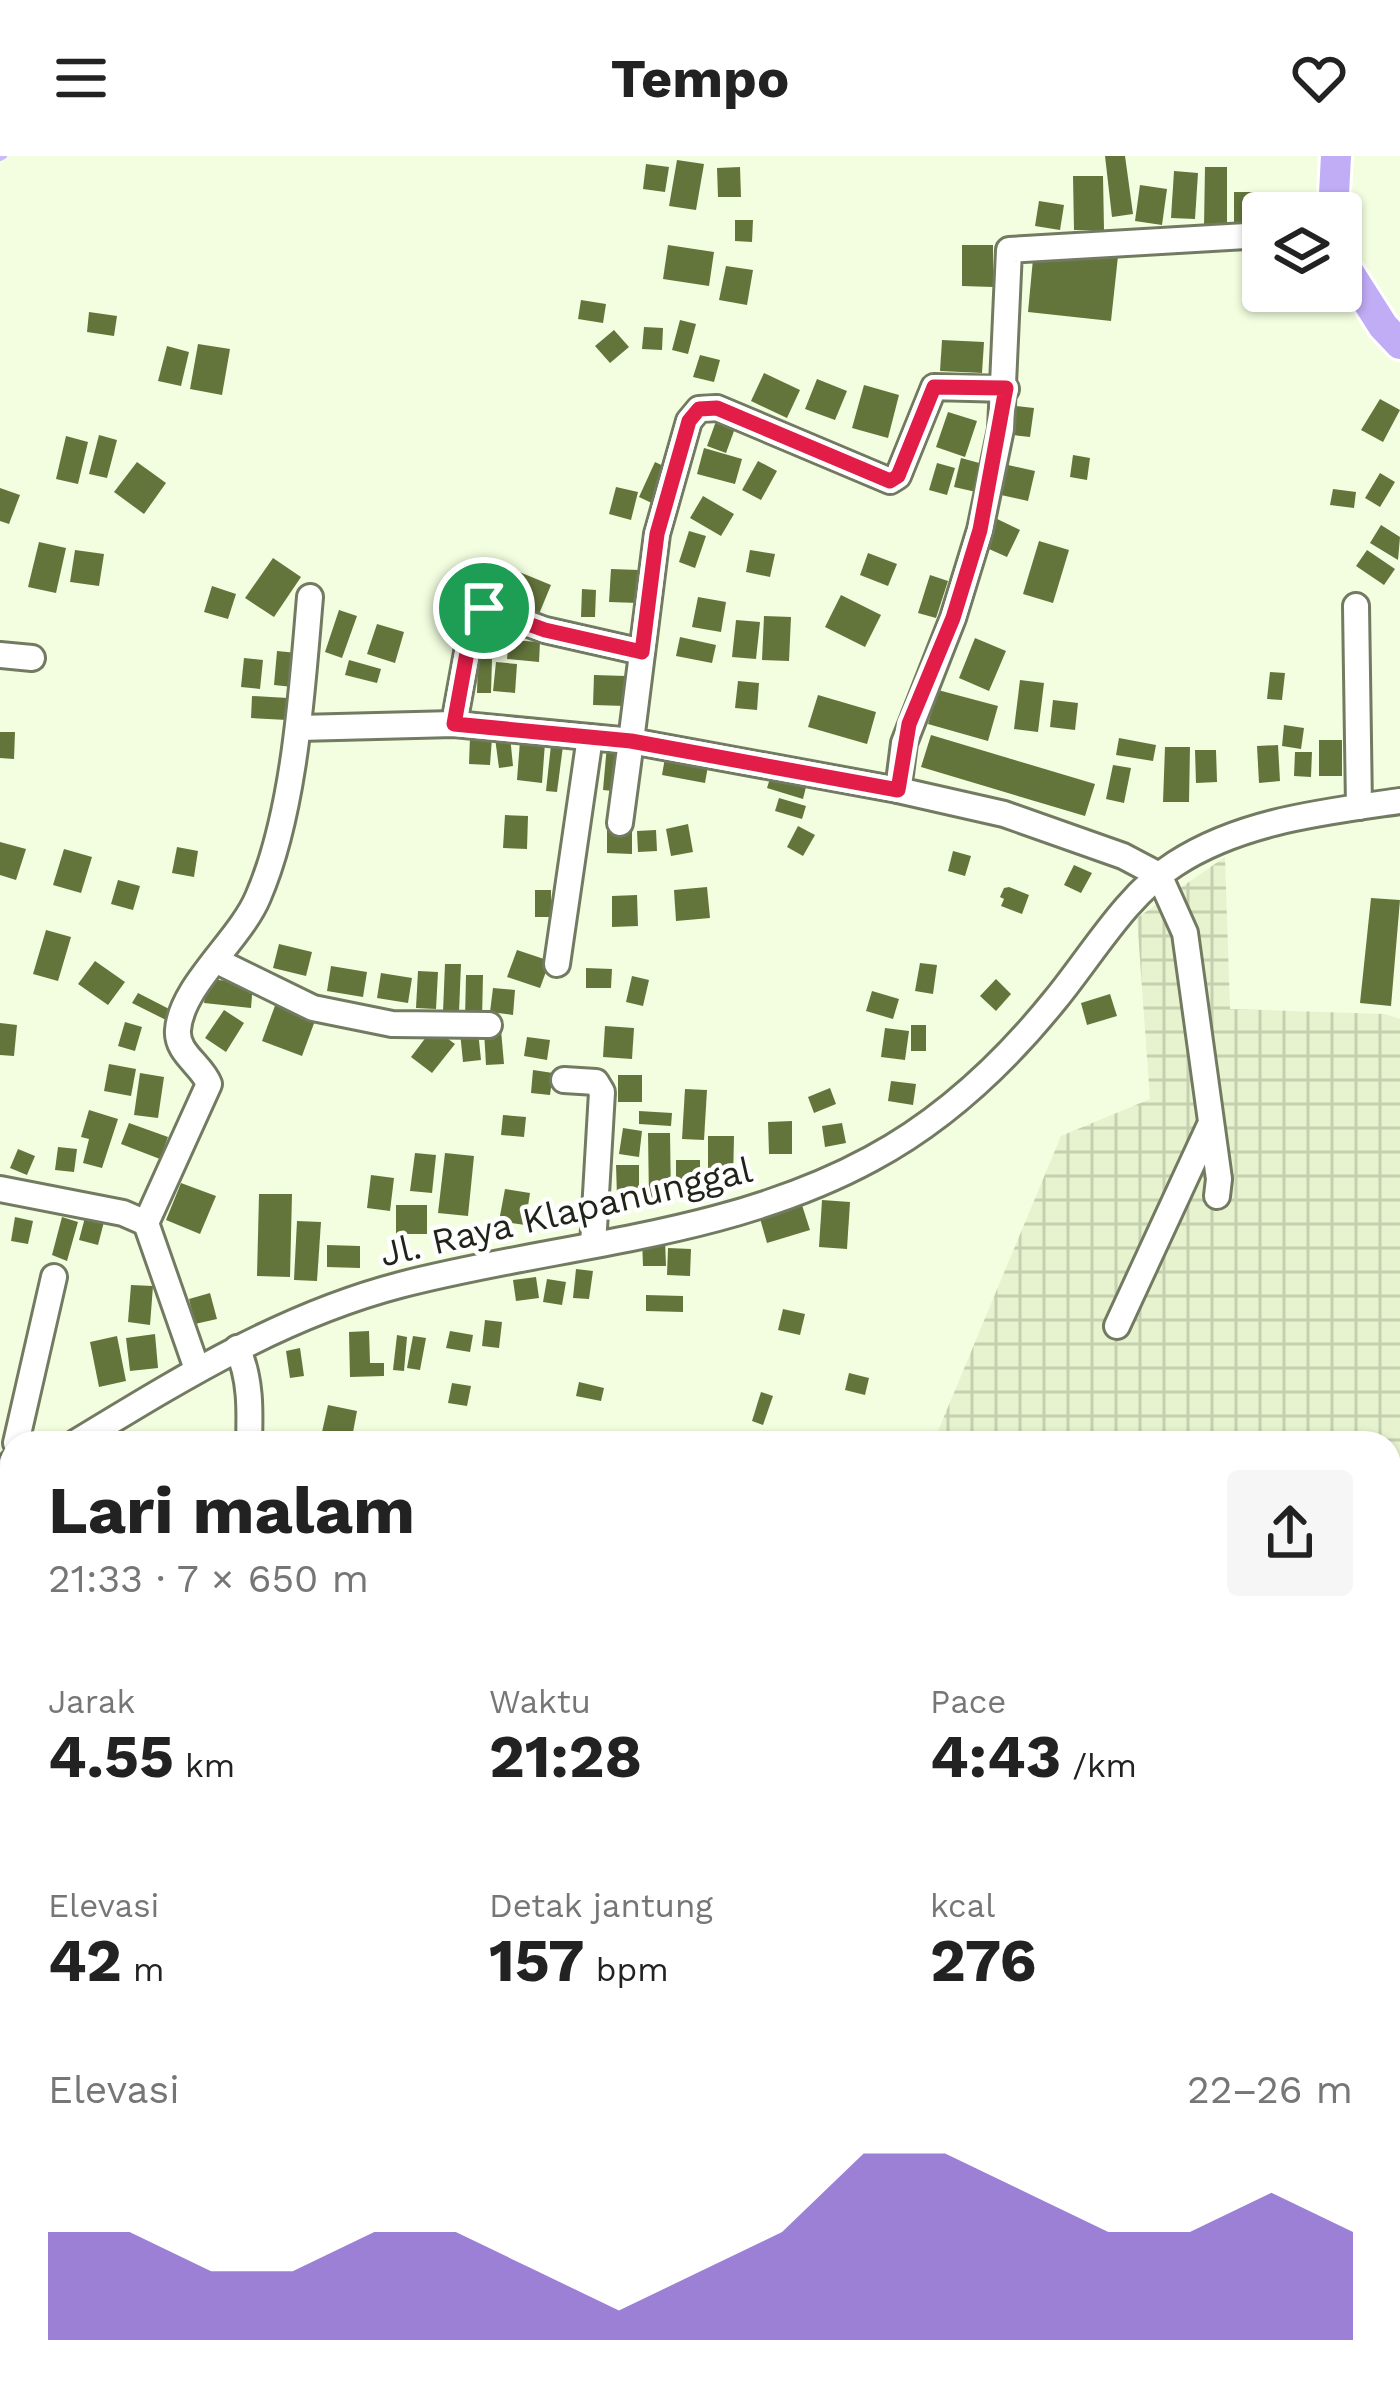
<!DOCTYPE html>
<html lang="id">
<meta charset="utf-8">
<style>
:root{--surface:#fff;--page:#f6f6f6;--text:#222;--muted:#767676;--accent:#724bc4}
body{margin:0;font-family:"Work Sans",sans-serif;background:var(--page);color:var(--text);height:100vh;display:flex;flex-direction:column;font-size:45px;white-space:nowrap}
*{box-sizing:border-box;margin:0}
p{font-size:39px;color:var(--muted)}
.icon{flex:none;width:66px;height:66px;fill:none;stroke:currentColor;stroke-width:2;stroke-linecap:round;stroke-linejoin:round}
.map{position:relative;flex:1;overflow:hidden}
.side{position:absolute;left:0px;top:1275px;width:1401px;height:972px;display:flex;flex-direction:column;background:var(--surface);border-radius:36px 36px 0 0;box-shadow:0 3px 9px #0004}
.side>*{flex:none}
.fabs{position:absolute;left:1242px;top:36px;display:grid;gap:24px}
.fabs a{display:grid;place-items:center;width:120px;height:120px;border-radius:12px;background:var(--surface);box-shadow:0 3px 9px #0004;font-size:60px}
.pin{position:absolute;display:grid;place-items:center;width:102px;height:102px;color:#fff;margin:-51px;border:6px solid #fff;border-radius:50%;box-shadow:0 3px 12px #0007}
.round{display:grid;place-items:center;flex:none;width:126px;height:126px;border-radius:12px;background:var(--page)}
.headline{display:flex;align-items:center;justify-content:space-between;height:204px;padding:0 48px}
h1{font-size:66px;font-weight:700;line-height:90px}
.metrics{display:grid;grid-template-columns:repeat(3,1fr);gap:18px;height:204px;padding:12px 48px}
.metrics div{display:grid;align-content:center}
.metrics b{font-size:60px;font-weight:700}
.metrics small{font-size:33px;font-weight:400}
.metrics p{font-size:33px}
.chart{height:336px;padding:24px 48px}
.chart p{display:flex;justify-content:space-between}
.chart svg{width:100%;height:216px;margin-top:12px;fill:var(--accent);opacity:.7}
header{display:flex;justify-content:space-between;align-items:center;height:156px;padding:0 48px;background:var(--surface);font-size:54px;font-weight:700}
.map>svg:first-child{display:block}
.industrial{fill:url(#industrial-grid)}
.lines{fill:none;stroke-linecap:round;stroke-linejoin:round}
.stream{stroke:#c8bbf7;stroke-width:6}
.building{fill:#63753b}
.minor-casing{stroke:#727b61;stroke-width:30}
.major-casing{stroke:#fff;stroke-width:36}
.minor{stroke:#fff;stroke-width:24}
.major{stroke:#c1acf6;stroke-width:30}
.route-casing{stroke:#fff;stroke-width:24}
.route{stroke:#e11d48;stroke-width:15}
.labels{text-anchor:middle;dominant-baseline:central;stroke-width:9;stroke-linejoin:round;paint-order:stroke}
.street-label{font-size:36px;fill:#1f2318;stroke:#fff}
</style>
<header><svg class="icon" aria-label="menu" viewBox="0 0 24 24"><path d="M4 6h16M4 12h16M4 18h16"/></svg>Tempo<svg class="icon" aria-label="heart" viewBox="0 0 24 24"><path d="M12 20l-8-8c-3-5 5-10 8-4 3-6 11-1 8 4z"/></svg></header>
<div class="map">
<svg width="1400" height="2247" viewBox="0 0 1400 2247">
<defs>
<pattern id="industrial-grid" width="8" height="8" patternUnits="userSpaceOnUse" patternTransform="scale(3)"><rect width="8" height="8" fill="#e6f3ce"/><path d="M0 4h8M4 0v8" fill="none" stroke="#c5d0b0"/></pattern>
</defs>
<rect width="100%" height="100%" fill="#f3fee0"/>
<g class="industrial">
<path d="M1225 701 1230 853 1385 858 1400 863V1438L1389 1435V1287H933L1061 980 1150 943 1137 762Z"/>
<path d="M0 1649 12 1653V2235H449L439 2247H0Z"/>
</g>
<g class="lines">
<g class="stream">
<path d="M0 2 4 0"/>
<path d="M1389 2219 1400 2207"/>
<path d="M499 2235 503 2247"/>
<path d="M1020 2235 1021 2247"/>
<path d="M1358 2247 1372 2235"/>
</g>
</g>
<g class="building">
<path d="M1105 0H1125L1133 58 1112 61Z"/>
<path d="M677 4 704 8 696 54 669 50Z"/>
<path d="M646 8 669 11 665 36 643 33Z"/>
<path d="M740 11 741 41H718L717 12Z"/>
<path d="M1205 11H1227V70H1204Z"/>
<path d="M1174 15 1198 17 1195 63 1171 62Z"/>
<path d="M1073 20H1103L1104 74H1074Z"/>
<path d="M1140 29 1167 33 1162 69 1135 65Z"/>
<path d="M1234 36H1284V57H1263V68L1234 67Z"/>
<path d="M1039 45 1064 49 1060 74 1035 70Z"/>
<path d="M735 64H753L752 86 735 85Z"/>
<path d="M668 89 714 96 709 130 663 123Z"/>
<path d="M962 89H993V131L962 130Z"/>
<path d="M1034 92 1118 100 1111 165 1028 156Z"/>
<path d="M726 110 753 114 747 149 719 144Z"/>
<path d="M581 144 606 148 603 167 578 163Z"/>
<path d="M89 156 117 160 114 180 87 176Z"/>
<path d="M680 164 696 168 688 198 672 194Z"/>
<path d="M644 171 663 172 662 194 642 193Z"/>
<path d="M614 174 629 191 610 207 595 190Z"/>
<path d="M942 184 984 186 982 217 940 215Z"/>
<path d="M198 188 230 193 222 239 190 233Z"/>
<path d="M167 190 189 196 181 230 158 225Z"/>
<path d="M700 199 720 204 714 226 693 221Z"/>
<path d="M764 217 800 234 787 262 751 245Z"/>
<path d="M817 223 847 235 835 264 805 253Z"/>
<path d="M864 229 899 239 888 282 852 272Z"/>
<path d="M1380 243 1400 254 1383 286 1361 274Z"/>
<path d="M1008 249 1034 252 1030 281 1004 278Z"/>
<path d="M948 256 977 265 965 301 936 291Z"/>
<path d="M719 257 738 264 726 297 707 290Z"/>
<path d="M99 279 117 284 107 322 89 318Z"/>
<path d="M66 280 88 286 78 328 56 323Z"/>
<path d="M704 292 742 303 735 328 697 318Z"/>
<path d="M1073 299 1090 302 1087 324 1070 321Z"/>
<path d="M961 302 983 308 976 336 954 331Z"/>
<path d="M758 305 777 315 761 344 742 334Z"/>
<path d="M137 306 166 327 144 358 114 336Z"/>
<path d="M655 306 674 315 658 350 639 341Z"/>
<path d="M937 307 955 312 947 339 929 334Z"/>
<path d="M1008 309 1035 315 1028 345 1001 339Z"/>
<path d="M1380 317 1395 326 1380 351 1365 342Z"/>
<path d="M616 331 638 336 631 364 609 358Z"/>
<path d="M0 332 20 339 9 368 0 365Z"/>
<path d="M1333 333 1356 336 1354 352 1330 349Z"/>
<path d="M703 340 734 358 721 380 690 362Z"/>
<path d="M993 361 1020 374 1007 401 980 389Z"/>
<path d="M1381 369 1400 381 1398 404 1370 387Z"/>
<path d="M689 375 706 380 695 412 679 406Z"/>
<path d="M1039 385 1069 394 1053 447 1023 438Z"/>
<path d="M39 386 66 392 56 437 28 431Z"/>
<path d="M75 394 104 398 99 430 70 426Z"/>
<path d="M750 394 775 398 770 421 746 416Z"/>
<path d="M1367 394 1395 413 1384 429 1356 410Z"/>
<path d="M868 397 897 408 888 430 860 419Z"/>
<path d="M273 402 301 421 274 461 245 442Z"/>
<path d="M512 413 551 429 539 458 500 442Z"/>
<path d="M611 413 639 414 638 447 609 446Z"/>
<path d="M930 419 948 425 936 462 918 457Z"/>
<path d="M212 430 236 438 228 463 204 456Z"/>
<path d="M582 433 596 434 595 461H581Z"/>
<path d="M841 439 881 459 865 491 825 471Z"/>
<path d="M698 441 726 446 721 476 692 471Z"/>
<path d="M339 454 357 460 342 502 325 496Z"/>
<path d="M764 460 791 461 789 505 762 504Z"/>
<path d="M736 464 760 466 756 503 732 501Z"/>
<path d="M377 468 404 476 395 507 367 498Z"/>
<path d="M483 469 503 470 501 498H482Z"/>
<path d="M680 481 716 489 712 507 676 500Z"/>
<path d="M975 482 1006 495 989 535 959 522Z"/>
<path d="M509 484 540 486 539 506 507 503Z"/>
<path d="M277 495 297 497 293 531 274 529Z"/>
<path d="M244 502 263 504 260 533 241 531Z"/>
<path d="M478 503H492L491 537H477Z"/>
<path d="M349 504 381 513 377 527 345 519Z"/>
<path d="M496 506 517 508 515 537 493 535Z"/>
<path d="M1270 516 1285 517 1282 544 1267 543Z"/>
<path d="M594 519 626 520 625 550 593 549Z"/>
<path d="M1020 524 1044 527 1038 576 1014 573Z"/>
<path d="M738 525 759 527 757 554 735 552Z"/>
<path d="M938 534 998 550 988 585 928 568Z"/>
<path d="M818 539 876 556 867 588 808 571Z"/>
<path d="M252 540 288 542 287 564 251 562Z"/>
<path d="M1053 544 1078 547 1075 574 1050 571Z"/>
<path d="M1284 569 1304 572 1301 593 1282 590Z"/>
<path d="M0 576H15L14 603 0 602Z"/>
<path d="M931 579 1095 628 1085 660 921 611Z"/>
<path d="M510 580 513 610 499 612 495 582Z"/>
<path d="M470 581 492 582 490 609 469 608Z"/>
<path d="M1119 582 1156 589 1153 605 1116 599Z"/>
<rect x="1319" y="584" width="23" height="36"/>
<path d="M520 585 545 587 542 627 517 624Z"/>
<path d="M551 589 563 590 557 636 546 635Z"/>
<path d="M607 589 627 591 622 636 603 634Z"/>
<path d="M1278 589 1280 625 1259 627 1257 590Z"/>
<path d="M1165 591H1190L1189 646H1163Z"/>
<path d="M1195 594H1216L1217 626 1196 627Z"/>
<path d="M666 596 709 604 705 627 662 619Z"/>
<path d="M1295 596H1312L1311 621 1294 620Z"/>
<path d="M1113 609 1131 612 1124 647 1106 643Z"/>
<path d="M773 613 808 623 803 643 767 632Z"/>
<path d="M779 642 806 650 802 663 775 655Z"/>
<path d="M505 659 528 660 527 693 503 692Z"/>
<path d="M688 668 693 696 671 700 666 673Z"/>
<path d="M798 670 815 679 803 700 787 691Z"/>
<path d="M607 671H632V698L607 697Z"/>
<path d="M656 674 657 695 638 696 637 675Z"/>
<path d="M0 686 26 693 16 724 0 719Z"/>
<path d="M177 691 198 695 194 721 172 717Z"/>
<path d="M64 693 92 701 81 737 53 729Z"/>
<path d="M953 695 971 700 965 720 948 715Z"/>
<path d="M1074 709 1092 717 1081 737 1064 729Z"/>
<path d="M118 724 140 730 133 754 111 748Z"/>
<path d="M707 731 710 762 676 765 674 734Z"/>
<path d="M1009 731 1029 739 1022 758 1001 750 1004 743 1000 741 1004 732Z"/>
<rect x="535" y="734" width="16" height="27"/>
<path d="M637 739 638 770 612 771V740Z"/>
<path d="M1371 742 1400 744 1391 850 1360 847Z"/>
<path d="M46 774 71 781 58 825 33 818Z"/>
<path d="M279 788 312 796 306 820 273 812Z"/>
<path d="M517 794 550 805 540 832 507 821Z"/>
<path d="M95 805 125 826 108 849 78 828Z"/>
<path d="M920 807 937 809 933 838 915 835Z"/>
<path d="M445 808H461L459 856H443Z"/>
<path d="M331 810 367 816 363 841 327 835Z"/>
<path d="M586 812 612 813 611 832H586Z"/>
<path d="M418 815 438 816 436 853 416 852Z"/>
<path d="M381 817 412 822 408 847 377 842Z"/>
<path d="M466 819H483L482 864H465Z"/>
<path d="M632 820 649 824 643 850 626 846Z"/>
<path d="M207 823 253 827 251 852 204 847Z"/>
<path d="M996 823 1011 838 996 855 980 840Z"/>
<path d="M493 832 515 834 513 859 490 856Z"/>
<path d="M872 835 899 843 893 863 866 855Z"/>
<path d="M138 837 175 856 170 866 132 847Z"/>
<path d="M1110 838 1117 860 1087 869 1081 847Z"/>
<path d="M276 847 316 862 302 900 262 885Z"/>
<path d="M224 854 244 867 226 896 205 882Z"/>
<path d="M125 866 142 871 135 895 118 890Z"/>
<path d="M0 867 17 869 14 900 0 899Z"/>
<rect x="911" y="869" width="15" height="26"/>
<path d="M605 870 634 872 632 903 603 901Z"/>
<path d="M433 872 455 888 432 917 411 901Z"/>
<path d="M885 872 909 875 905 904 881 901Z"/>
<path d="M501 874 504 908 486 909 484 875Z"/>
<path d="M478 875 481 904 463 906 460 876Z"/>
<path d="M527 881 550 884 547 904 524 900Z"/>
<path d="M109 908 136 913 131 940 104 935Z"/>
<path d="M533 914 553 917 550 939 531 937Z"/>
<path d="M140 917 164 921 158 962 134 959Z"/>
<rect x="618" y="919" width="24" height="27"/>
<path d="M891 925 916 928 913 949 888 945Z"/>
<path d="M830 932 836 948 814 957 808 941Z"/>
<path d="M685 933 707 934 704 984 682 983Z"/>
<path d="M89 954 118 963 102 1012 83 1007 89 983 81 981Z"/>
<path d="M639 955 672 957 671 970 639 968Z"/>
<path d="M503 959 526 961 524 981 501 979Z"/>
<path d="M792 965V998H769L768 966Z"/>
<path d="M129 967 168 981 160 1003 121 988Z"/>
<path d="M842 967 846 987 825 991 822 970Z"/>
<path d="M623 972 642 975 639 1001 619 998Z"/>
<path d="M648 977H670L671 1044H649Z"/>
<path d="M708 980H734L733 1026 708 1025Z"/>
<path d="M58 991 77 993 74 1016 55 1014Z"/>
<path d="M18 993 35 1000 27 1019 10 1012Z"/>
<path d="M415 997 436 999 432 1037 410 1035Z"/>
<path d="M445 997 474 1000 468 1060 438 1057Z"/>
<path d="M676 1004H700V1038L676 1037Z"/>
<path d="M616 1009H639V1039L617 1040Z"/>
<path d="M371 1019 394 1022 390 1055 367 1052Z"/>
<path d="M181 1027 216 1040 200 1078 166 1064Z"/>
<path d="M505 1033 530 1037 525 1069 499 1065Z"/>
<path d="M259 1038H292L290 1121 257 1120Z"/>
<path d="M822 1044 850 1046 847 1093 819 1091Z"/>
<path d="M801 1046 810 1074 767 1087 759 1059Z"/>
<rect x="396" y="1049" width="31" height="29"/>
<path d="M87 1054 106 1058 98 1089 79 1084Z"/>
<path d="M15 1061 33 1065 28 1088 11 1085Z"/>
<path d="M62 1061 78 1066 67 1105 52 1099Z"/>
<path d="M297 1065 321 1066 317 1125 294 1124Z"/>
<path d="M642 1083H665L666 1110H643Z"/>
<path d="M327 1089 360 1090V1112L327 1111Z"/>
<path d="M668 1092 691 1093 690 1120 667 1119Z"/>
<path d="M576 1113 593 1115 589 1143 573 1142Z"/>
<path d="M536 1121 539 1142 516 1145 513 1124Z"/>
<path d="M547 1123 566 1126 562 1149 543 1146Z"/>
<path d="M131 1129 153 1130 150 1169 128 1166Z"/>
<path d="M210 1137 217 1163 195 1168 189 1143Z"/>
<path d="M646 1139 683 1140V1156L646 1155Z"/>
<path d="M783 1153 805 1158 800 1179 778 1174Z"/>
<path d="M485 1164 502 1166 499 1192 482 1190Z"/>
<path d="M369 1175 370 1207H384V1220L350 1221 349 1176Z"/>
<path d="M450 1175 473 1179 470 1196 446 1192Z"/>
<path d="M155 1178 158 1212 130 1215 126 1182Z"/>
<path d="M397 1179 407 1181 404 1215 393 1214Z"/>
<path d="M117 1180 126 1225 99 1231 90 1186Z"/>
<path d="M413 1180 426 1182 420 1214 407 1212Z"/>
<path d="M300 1192 304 1220 290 1222 286 1195Z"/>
<path d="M849 1217 869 1222 865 1239 845 1234Z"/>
<path d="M579 1226 604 1232 601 1245 576 1240Z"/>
<path d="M452 1227 471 1230 467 1250 448 1247Z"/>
<path d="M761 1236 773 1240 763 1269 752 1265Z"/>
<path d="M328 1249 357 1255 351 1287 320 1285Z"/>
<path d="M11 1458H12V1527L0 1523V1490Z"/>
</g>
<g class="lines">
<defs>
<g id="minor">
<path d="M1356 450 1359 651"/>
<path d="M0 499 32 502"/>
<path d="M454 568 474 458 483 451 545 474 642 496"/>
<path d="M299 572 454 568 631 585 620 667"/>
<path d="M898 634 631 585 657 378 689 265 699 253 717 252 890 325 898 320 934 231 1006 233"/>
<path d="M217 805 313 852 392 868 489 869"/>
<path d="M557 808 590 581"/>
<path d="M564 924 596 926 602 936 593 1089"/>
<path d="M0 1033 123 1057 146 1067"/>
<path d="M1217 1040 1219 1023 1185 777 1159 719 1123 700 1004 658 898 634 904 587 953 462 980 374 1001 273 1009 94 1263 79"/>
<path d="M1117 1170 1209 971"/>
<path d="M237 1192C251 1222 250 1255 249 1287"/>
<path d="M197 1213 146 1067 209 928C202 909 176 897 178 874 181 830 240 784 258 741 295 656 302 533 310 441"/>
<path d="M16 1287 54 1121"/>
<path d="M75 1287C179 1224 281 1160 400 1129 558 1088 725 1082 871 1003 942 965 1005 906 1055 844 1092 799 1126 739 1175 708 1241 665 1324 656 1400 645"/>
<path d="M7 1328 12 1306"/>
<path d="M0 2152 12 2156"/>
<path d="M794 2235 795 2247"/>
<path d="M741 2247 745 2235"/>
</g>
<g id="major">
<path d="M1333 57 1336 0"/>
<path d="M1341 104 1383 170 1400 188"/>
</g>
</defs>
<use href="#minor" class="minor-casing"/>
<use href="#major" class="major-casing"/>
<use href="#minor" class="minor"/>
<use href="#major" class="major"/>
</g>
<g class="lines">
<defs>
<path id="route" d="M934 231 1006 232 980 374 953 462 909 568 898 634 631 585 454 568 474 458 484 452 545 474 642 496 657 378 689 265 699 253 717 252 890 325 898 320Z"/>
</defs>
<use href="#route" class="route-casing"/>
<use href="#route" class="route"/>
</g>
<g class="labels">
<g class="street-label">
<text transform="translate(566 1056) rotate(-13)">Jl. Raya Klapanunggal</text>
</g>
</g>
</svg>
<div class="fabs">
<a><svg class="icon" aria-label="layers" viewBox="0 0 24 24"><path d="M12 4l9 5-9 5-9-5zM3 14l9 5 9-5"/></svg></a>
</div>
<div class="pin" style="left:484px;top:452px;background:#1e9e55"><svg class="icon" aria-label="arrive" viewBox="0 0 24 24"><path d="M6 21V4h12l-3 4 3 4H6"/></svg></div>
<section class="side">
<div class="headline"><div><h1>Lari malam</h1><p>21:33 · 7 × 650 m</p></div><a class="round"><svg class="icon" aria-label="share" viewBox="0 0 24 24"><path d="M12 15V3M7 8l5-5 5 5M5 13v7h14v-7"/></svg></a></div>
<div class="metrics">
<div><p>Jarak</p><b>4.55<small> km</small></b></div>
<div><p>Waktu</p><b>21:28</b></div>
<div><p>Pace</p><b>4:43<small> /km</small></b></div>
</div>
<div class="metrics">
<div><p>Elevasi</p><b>42<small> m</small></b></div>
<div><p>Detak jantung</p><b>157<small> bpm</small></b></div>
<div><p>kcal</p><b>276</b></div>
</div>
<div class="chart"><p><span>Elevasi</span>22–26 m</p>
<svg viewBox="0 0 160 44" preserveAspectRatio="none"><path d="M0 44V22L10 22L20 30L30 30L40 22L50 22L60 30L70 38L80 30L90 22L100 6L110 6L120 14L130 22L140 22L150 14L160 22V44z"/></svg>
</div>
</section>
</div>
